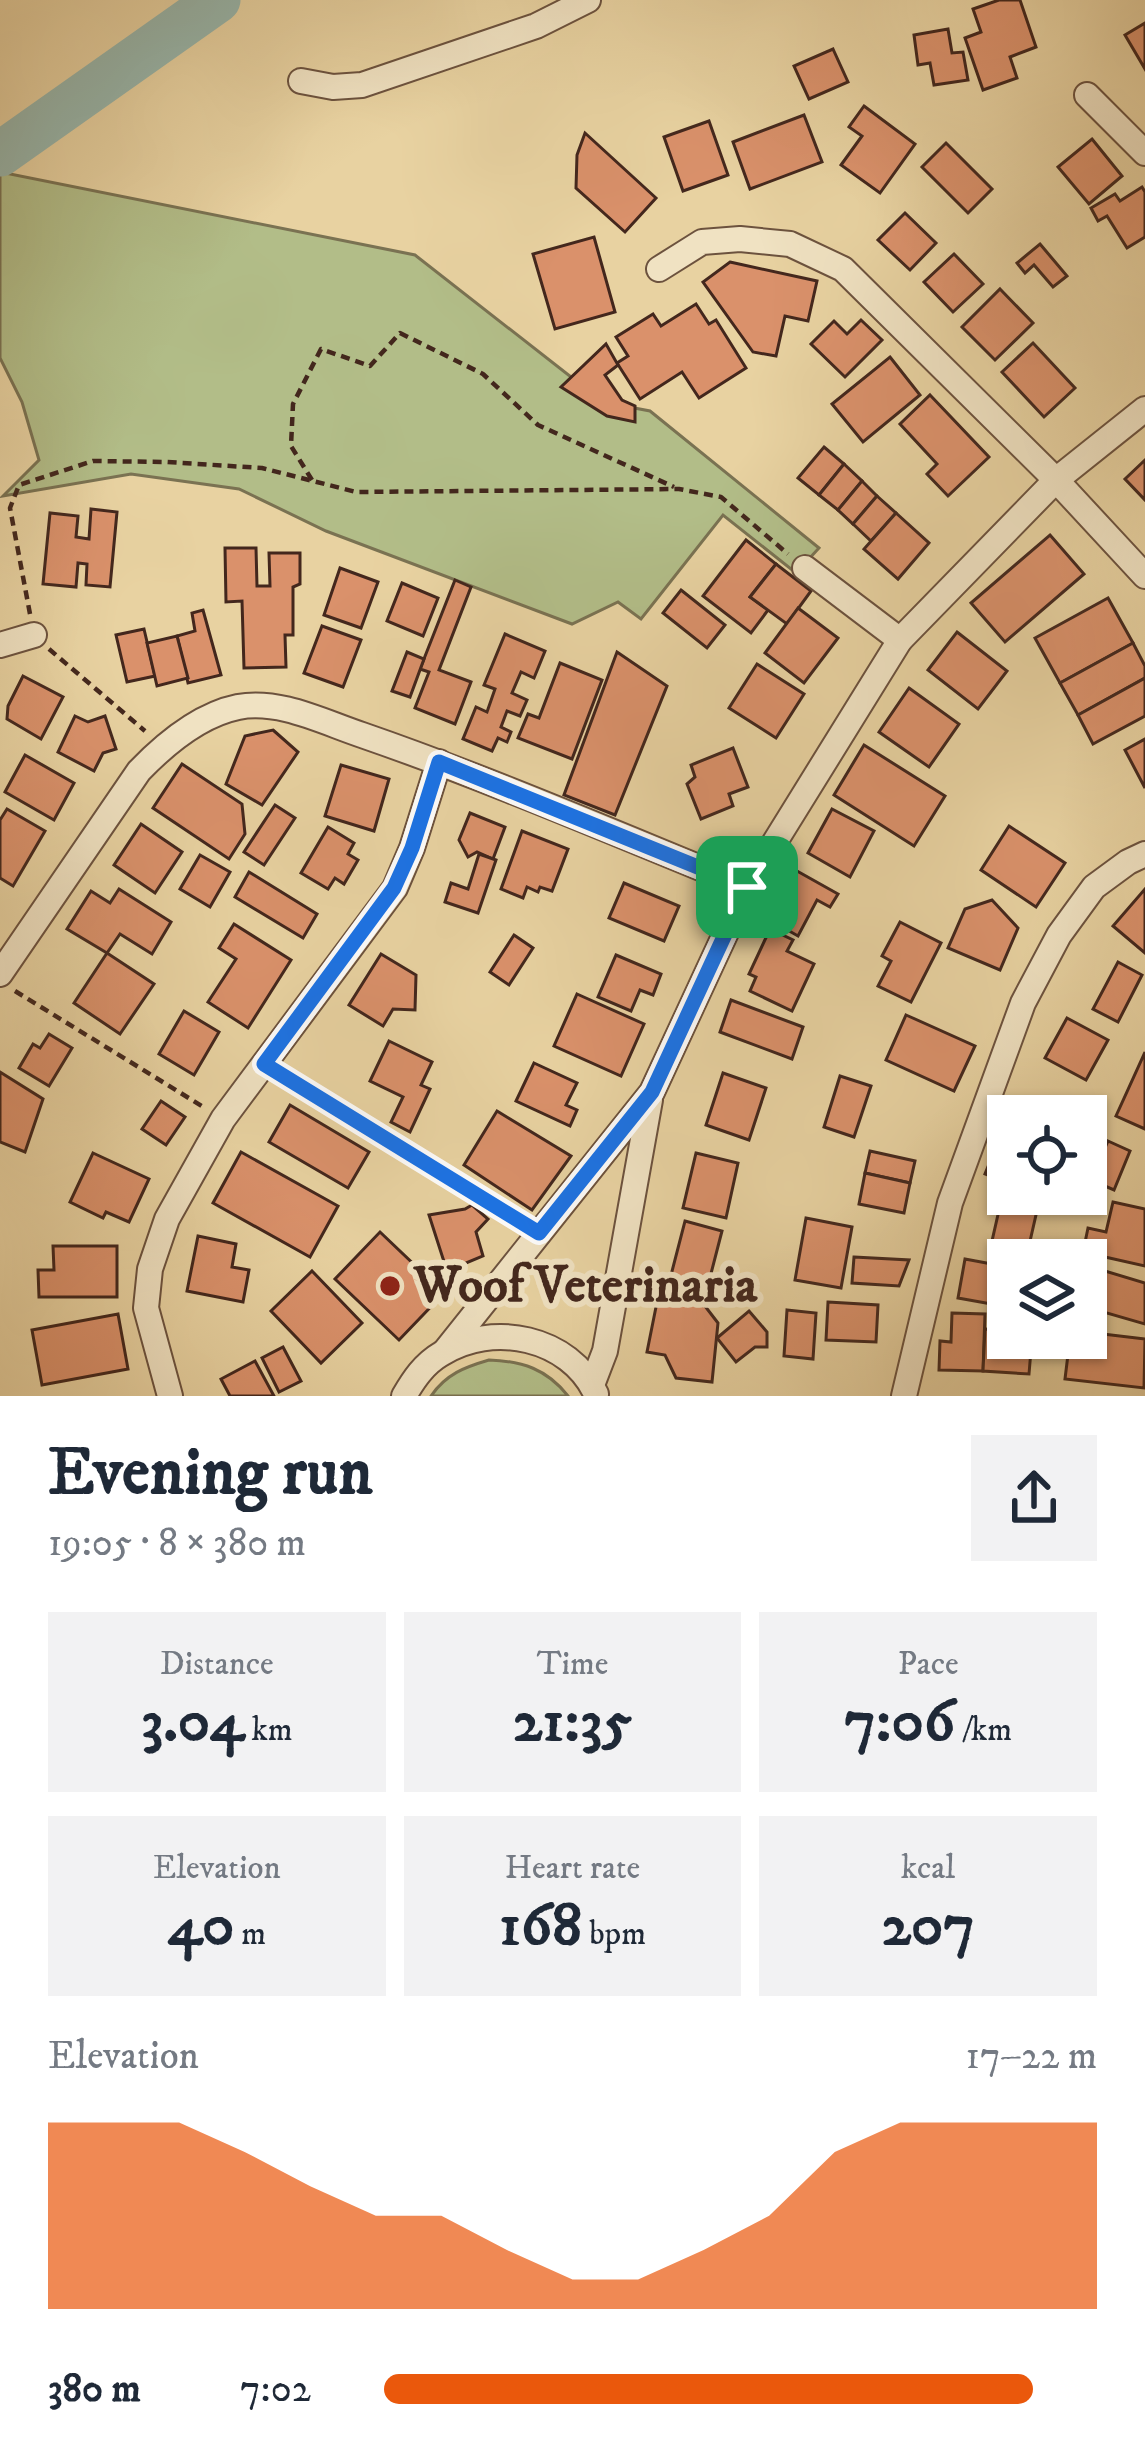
<!DOCTYPE html>
<meta charset="utf-8">
<style>
:root{--surface:#fff;--page:#f2f2f3;--text:#1f2937;--muted:#747a83;--accent:#ea580c}
body{margin:0;font-family:"IM FELL DW Pica",serif;background:var(--page);color:var(--text);height:100vh;display:flex;flex-direction:column;font-size:45px;white-space:nowrap}
*{box-sizing:border-box;margin:0}
p{font-size:39px;color:var(--muted)}
.icon{flex:none;width:66px;height:66px;fill:none;stroke:currentColor;stroke-width:2;stroke-linecap:round;stroke-linejoin:round}
.map{position:relative;height:1396px;overflow:hidden}
.side{display:flex;flex-direction:column;background:var(--surface);flex:1}
.side>*{flex:none}
.buttons{position:absolute;left:987px;top:1095px;display:grid;gap:24px}
.buttons a{display:grid;place-items:center;width:120px;height:120px;border-radius:0px;background:var(--surface);box-shadow:0 3px 9px #0004;font-size:60px}
.pin{position:absolute;display:grid;place-items:center;width:102px;height:102px;color:#fff;margin:-51px;border-radius:24px;box-shadow:0 6px 18px #0006}
.round{display:grid;place-items:center;flex:none;width:126px;height:126px;border-radius:0px;background:var(--page)}
.headline{display:flex;align-items:center;justify-content:space-between;height:204px;padding:0 48px}
h1{font-size:66px;font-weight:800;line-height:90px}
.metrics{display:grid;grid-template-columns:repeat(3,1fr);gap:18px;height:204px;padding:12px 48px}
.metrics div{display:grid;align-content:center;border-radius:0px;background:var(--page);text-align:center}
.metrics b{font-size:60px;font-weight:800}
.metrics small{font-size:33px;font-weight:400}
.metrics p{font-size:33px}
.chart{height:336px;padding:24px 48px}
.chart p{display:flex;justify-content:space-between}
.chart svg{width:100%;height:216px;margin-top:12px;fill:var(--accent);opacity:.7}
ul{padding:0 48px;list-style:none;font-size:39px}
li{display:grid;grid-template-columns:192px 144px 1fr;align-items:center;height:90px}
li i{height:30px;border-radius:15px;background:var(--accent)}
.map>svg:first-child{display:block}
.green{fill:#b2bd88;stroke:#7a7252;stroke-width:3}
.lines{fill:none;stroke-linecap:round;stroke-linejoin:round}
.river{stroke:#98b6ab;stroke-width:45}
.building{fill:#da916b;stroke:#43271d;stroke-width:3}
.minor-casing{stroke:#6c523e;stroke-width:28}
.path{stroke:#43271d;stroke-width:4.5;stroke-dasharray:9 6;stroke-linecap:butt}
.minor{stroke:#f0e2c2;stroke-width:24}
.route-casing{stroke:#fff;stroke-width:24}
.route{stroke:#1a73e8;stroke-width:15}
.poi-dot{fill:#8f2418;stroke:#f0e2c2;stroke-width:4.5}
.labels{text-anchor:middle;dominant-baseline:central;stroke-width:12;stroke-linejoin:round;paint-order:stroke}
.poi-label{font-size:51px;font-weight:bold;fill:#43271d;stroke:#f0e2c2;text-anchor:start}
</style>
<div class="map">
<svg width="1145" height="1396" viewBox="0 0 1145 1396">
<rect width="100%" height="100%" fill="#e8d2a1"/>
<filter id="stains"><feTurbulence type="fractalNoise" baseFrequency=".00167" numOctaves="4"/><feColorMatrix values="0 0 0 0 .2 0 0 0 0 .09 0 0 0 0 .02 0 0 0 .5 -.17"/></filter>
<radialGradient id="worn" r=".72"><stop offset=".6" stop-color="#630" stop-opacity="0"/><stop offset="1" stop-color="#630" stop-opacity=".3"/></radialGradient>
<g class="green">
<path d="M0 172 415 255 603 402 650 411 819 548 796 573 723 515 641 619 618 602 572 624 326 531 239 489 131 474 3 496 39 460 22 402 0 358Z"/>
<path d="M489 1360C522 1361 547 1369 568 1396H431C446 1374 465 1367 489 1360Z"/>
</g>
<g class="lines">
<path class="river" d="M0 154 218 0"/>
</g>
<g class="building">
<path d="M999 0H1020L1036 47 1010 57 1017 78 983 90 965 38 981 32 973 9Z"/>
<path d="M1145 23V69L1125 35Z"/>
<path d="M948 29 952 53 963 52 968 80 934 85 930 63 918 65 914 35Z"/>
<path d="M833 49 848 82 809 99 794 66Z"/>
<path d="M864 106 915 144 880 193 841 165 862 136 849 127Z"/>
<path d="M804 115 822 162 750 189 733 142Z"/>
<path d="M709 121 728 175 683 191 664 137Z"/>
<path d="M585 133 656 198 625 232 576 188 577 155Z"/>
<path d="M1092 139 1122 176 1089 204 1058 167Z"/>
<path d="M946 143 992 189 968 213 922 167Z"/>
<path d="M1142 187 1145 192V237L1127 248 1107 216 1098 221 1091 208 1115 194 1120 201Z"/>
<path d="M905 213 936 243 910 270 878 240Z"/>
<path d="M594 237 615 312 555 329 533 254Z"/>
<path d="M1040 244 1067 276 1053 287 1034 265 1025 273 1017 263Z"/>
<path d="M954 254 983 284 953 312 924 282Z"/>
<path d="M730 262 817 281 808 321 785 316 776 356 753 352 703 282Z"/>
<path d="M1000 289 1033 323 995 360 962 327Z"/>
<path d="M696 304 709 324 716 320 746 368 699 398 682 372 640 399 617 363 628 356 616 337 653 314 661 326Z"/>
<path d="M861 320 882 340 845 377 811 344 834 321 847 334Z"/>
<path d="M1033 343 1075 388 1044 417 1002 372Z"/>
<path d="M606 344 618 365 605 375 622 400 635 406V422L607 416 561 387Z"/>
<path d="M890 357 920 395 863 442 832 404Z"/>
<path d="M930 395 989 457 948 496 927 474 937 464 900 424Z"/>
<path d="M824 447 844 464 819 495 798 478Z"/>
<path d="M1145 460V500L1125 479Z"/>
<path d="M844 464 862 481 838 510 819 495Z"/>
<path d="M862 481 877 496 853 524 838 510Z"/>
<path d="M877 496 896 513 871 541 853 524Z"/>
<path d="M91 509 117 512 110 587 86 585 87 564 78 563 76 587 43 584 50 513 78 516 76 537 89 539Z"/>
<path d="M896 513 929 543 898 579 864 549Z"/>
<path d="M1050 535 1084 574 1005 642 971 603Z"/>
<path d="M746 540 776 564 750 597 768 610 751 633 703 596Z"/>
<path d="M225 548H256L257 586H270L269 553H300V584L293 587V635H285L286 667 244 668 242 601 226 602Z"/>
<path d="M776 564 811 591 787 624 750 597Z"/>
<path d="M340 568 378 582 361 628 324 615Z"/>
<path d="M455 580 471 587 439 670 471 682 455 724 415 708 429 672 420 669Z"/>
<path d="M402 583 438 598 423 636 387 621Z"/>
<path d="M681 590 725 625 707 648 663 613Z"/>
<path d="M1108 598 1133 643 1060 683 1035 638Z"/>
<path d="M798 608 838 638 804 683 765 653Z"/>
<path d="M203 610 221 675 188 683 177 636 195 631 192 613Z"/>
<path d="M322 626 361 640 343 687 304 673Z"/>
<path d="M144 629 155 676 127 682 116 635Z"/>
<path d="M957 632 1007 671 978 709 928 670Z"/>
<path d="M505 634 545 651 534 678 521 672 512 693 527 700 520 716 507 711 501 727 511 732 507 742 498 738 492 751 463 739 476 707 487 712 495 689 484 685Z"/>
<path d="M177 636 188 678 157 686 147 643Z"/>
<path d="M1133 643 1145 666V678L1078 715 1060 683Z"/>
<path d="M407 652 424 659 410 697 392 691Z"/>
<path d="M617 652 667 686 615 815 564 795Z"/>
<path d="M560 663 602 680 572 759 518 738 528 714 539 718Z"/>
<path d="M757 664 804 694 776 738 729 708Z"/>
<path d="M23 676 63 697 41 739 7 719 8 706Z"/>
<path d="M1145 678V716L1093 744 1078 715Z"/>
<path d="M909 688 959 724 929 767 879 732Z"/>
<path d="M75 716 88 722 105 716 116 749 103 753 94 771 58 752Z"/>
<path d="M273 730 298 752 262 805 226 784 245 736Z"/>
<path d="M1145 739V788L1125 750Z"/>
<path d="M864 745 945 796 914 846 834 795Z"/>
<path d="M733 748 748 787 729 794 733 806 701 819 687 784 695 777 691 765Z"/>
<path d="M25 755 74 783 54 820 5 792Z"/>
<path d="M182 764 242 804 245 834 229 859 153 808Z"/>
<path d="M341 765 389 779 374 831 325 816Z"/>
<path d="M275 805 295 818 264 865 244 852Z"/>
<path d="M7 809 45 831 13 886 0 878V820Z"/>
<path d="M832 809 874 831 850 877 808 853Z"/>
<path d="M470 813 505 827 493 859 477 852 468 857 459 840Z"/>
<path d="M141 824 182 852 155 893 114 865Z"/>
<path d="M1009 826 1065 863 1036 907 981 870Z"/>
<path d="M328 827 354 843 348 854 358 860 344 884 335 878 328 889 301 873Z"/>
<path d="M522 831 568 849 552 891 540 887 538 892 527 887 523 898 501 889Z"/>
<path d="M479 854 496 860 478 913 445 902 451 883 468 889Z"/>
<path d="M200 855 230 872 210 907 180 889Z"/>
<path d="M797 871 838 894 830 907 817 900 798 936 770 920Z"/>
<path d="M249 872 317 914 303 938 235 897Z"/>
<path d="M624 883 679 906 664 941 609 918Z"/>
<path d="M119 889 171 922 152 954 120 934 107 953 67 929 91 891 110 903Z"/>
<path d="M1145 889V953L1113 926Z"/>
<path d="M992 900 1018 928 1000 970 948 948 965 909Z"/>
<path d="M900 922 941 943 911 1002 878 986 891 961 882 956Z"/>
<path d="M234 924 291 960 248 1028 208 1002 236 959 219 948Z"/>
<path d="M770 929 793 940 787 951 814 964 792 1011 750 991 756 977 749 974Z"/>
<path d="M514 935 533 948 509 985 490 972Z"/>
<path d="M107 953 154 984 120 1034 74 1003Z"/>
<path d="M381 954 416 975 415 1010 393 1009 383 1026 349 1005Z"/>
<path d="M616 955 661 974 653 995 640 990 631 1011 598 997Z"/>
<path d="M1118 962 1142 975 1118 1022 1093 1009Z"/>
<path d="M577 994 644 1024 621 1076 554 1046Z"/>
<path d="M731 1000 803 1027 792 1059 720 1032Z"/>
<path d="M184 1011 219 1032 194 1075 159 1054Z"/>
<path d="M906 1015 975 1046 954 1091 886 1060Z"/>
<path d="M1067 1018 1108 1040 1086 1080 1045 1058Z"/>
<path d="M49 1034 72 1048 49 1086 19 1068 33 1044 40 1048Z"/>
<path d="M389 1041 432 1062 421 1085 430 1089 410 1132 391 1122 403 1097 370 1081Z"/>
<path d="M1145 1052V1129L1116 1116Z"/>
<path d="M534 1063 577 1083 566 1105 577 1110 570 1126 516 1101Z"/>
<path d="M0 1072 43 1099 25 1152 0 1142Z"/>
<path d="M723 1073 766 1088 749 1140 706 1125Z"/>
<path d="M840 1076 871 1086 854 1137 824 1127Z"/>
<path d="M161 1101 185 1117 166 1145 142 1129Z"/>
<path d="M290 1105 369 1152 348 1188 269 1142Z"/>
<path d="M497 1111 571 1156 532 1210 464 1165Z"/>
<path d="M1003 1130 1008 1133V1183L985 1174Z"/>
<path d="M1108 1141 1130 1151 1114 1190 1091 1180Z"/>
<path d="M870 1151 915 1161 910 1183 865 1173Z"/>
<path d="M241 1152 338 1206 310 1257 213 1203Z"/>
<path d="M93 1153 149 1179 129 1222 106 1212 103 1218 70 1202Z"/>
<path d="M696 1153 738 1163 726 1218 683 1208Z"/>
<path d="M865 1173 910 1183 904 1213 859 1204Z"/>
<path d="M1002 1197 1038 1206 1028 1250 992 1241Z"/>
<path d="M1113 1202 1145 1209V1266L1083 1252 1088 1228 1106 1232Z"/>
<path d="M472 1205 488 1219 476 1232 483 1256 447 1271 429 1215 465 1209Z"/>
<path d="M806 1218 852 1227 841 1288 795 1280Z"/>
<path d="M685 1221 722 1231 707 1289 670 1279Z"/>
<path d="M380 1232 444 1293 399 1340 335 1279Z"/>
<path d="M198 1236 236 1244 232 1267 249 1270 243 1302 187 1291Z"/>
<path d="M53 1246H117V1297H39L38 1270H54Z"/>
<path d="M854 1257 909 1260 899 1286 852 1283Z"/>
<path d="M965 1259 1008 1267V1307L958 1298Z"/>
<path d="M1095 1268 1145 1283V1324L1086 1307Z"/>
<path d="M312 1271 362 1323 321 1363 271 1311Z"/>
<path d="M688 1284 718 1323 712 1382 676 1378 665 1355 647 1352 658 1297Z"/>
<path d="M828 1302 878 1305 876 1342 826 1340Z"/>
<path d="M787 1310 816 1313 813 1359 784 1356Z"/>
<path d="M749 1311 767 1332V1347H755L736 1362 717 1338Z"/>
<path d="M952 1313 985 1314 983 1371 939 1370 940 1341 951 1342Z"/>
<path d="M118 1314 128 1369 42 1385 32 1330Z"/>
<path d="M985 1329 1008 1330V1338H1032L1029 1374 983 1371Z"/>
<path d="M1086 1332 1145 1339 1144 1388 1065 1379 1070 1338H1086Z"/>
<path d="M283 1347 301 1381 279 1392 262 1358Z"/>
<path d="M255 1361 274 1396H230L221 1379Z"/>
</g>
<g class="lines">
<defs>
<g id="minor">
<path d="M301 81 333 87 362 85 536 26 588 0"/>
<path d="M1087 95 1145 153"/>
<path d="M659 269 702 242 740 239 790 244 843 269 1056 480 1145 576"/>
<path d="M805 568 900 640"/>
<path d="M0 645 34 635"/>
<path d="M0 974 139 771C165 744 199 715 238 707 279 699 323 722 362 735 492 780 619 835 747 887"/>
<path d="M446 1350 652 1092 747 887 900 640 1056 480 1145 409"/>
<path d="M592 1385 605 1351 650 1100"/>
<path d="M170 1396 146 1308 150 1269 167 1219 223 1119 395 888 412 848 439 762"/>
<path d="M404 1396C414 1379 424 1364 441 1354 492 1321 570 1337 596 1394"/>
<path d="M904 1396 950 1203 1023 1003 1059 935 1094 887 1128 862 1145 854"/>
</g>
</defs>
<use href="#minor" class="minor-casing"/>
<g class="path">
<path d="M312 480 291 446 293 404 321 349 370 366 400 333 483 374 538 425 674 487"/>
<path d="M30 614 10 508 19 485 93 461 167 462 262 468 356 492 679 489 721 497 788 554"/>
<path d="M49 649 145 731"/>
<path d="M15 991 205 1108"/>
<path d="M283 1076 519 1221"/>
</g>
<use href="#minor" class="minor"/>
</g>
<g class="lines">
<defs>
<path id="route" d="M439 762 747 887 652 1092 539 1233 264 1064 394 888 412 848Z"/>
</defs>
<use href="#route" class="route-casing"/>
<use href="#route" class="route"/>
</g>
<circle class="poi-dot" cx="390" cy="1286" r="12"/>
<g class="labels">
<g class="poi-label">
<text x="414" y="1286">Woof Veterinaria</text>
</g>
</g>
<rect width="100%" height="100%" filter="url(#stains)"/>
<rect width="100%" height="100%" fill="url(#worn)"/>
</svg>
<div class="buttons">
<a><svg class="icon" aria-label="locate" viewBox="0 0 24 24"><circle cx="12" cy="12" r="6"/><path d="M12 2v4M12 18v4M2 12h4M18 12h4"/></svg></a>
<a><svg class="icon" aria-label="layers" viewBox="0 0 24 24"><path d="M12 4l9 5-9 5-9-5zM3 14l9 5 9-5"/></svg></a>
</div>
<div class="pin" style="left:747px;top:887px;background:#1e9e55"><svg class="icon" aria-label="arrive" viewBox="0 0 24 24"><path d="M6 21V4h12l-3 4 3 4H6"/></svg></div>
</div>
<section class="side">
<div class="headline"><div><h1>Evening run</h1><p>19:05 · 8 × 380 m</p></div><a class="round"><svg class="icon" aria-label="share" viewBox="0 0 24 24"><path d="M12 15V3M7 8l5-5 5 5M5 13v7h14v-7"/></svg></a></div>
<div class="metrics">
<div><p>Distance</p><b>3.04<small> km</small></b></div>
<div><p>Time</p><b>21:35</b></div>
<div><p>Pace</p><b>7:06<small> /km</small></b></div>
</div>
<div class="metrics">
<div><p>Elevation</p><b>40<small> m</small></b></div>
<div><p>Heart rate</p><b>168<small> bpm</small></b></div>
<div><p>kcal</p><b>207</b></div>
</div>
<div class="chart"><p><span>Elevation</span>17–22 m</p>
<svg viewBox="0 0 160 44" preserveAspectRatio="none"><path d="M0 44V6L10 6L20 6L30 12L40 19L50 25L60 25L70 32L80 38L90 38L100 32L110 25L120 12L130 6L140 6L150 6L160 6V44z"/></svg>
</div>
<ul>
<li><b>380 m</b>7:02<i style="width:91%"></i></li>
</ul>
</section>
